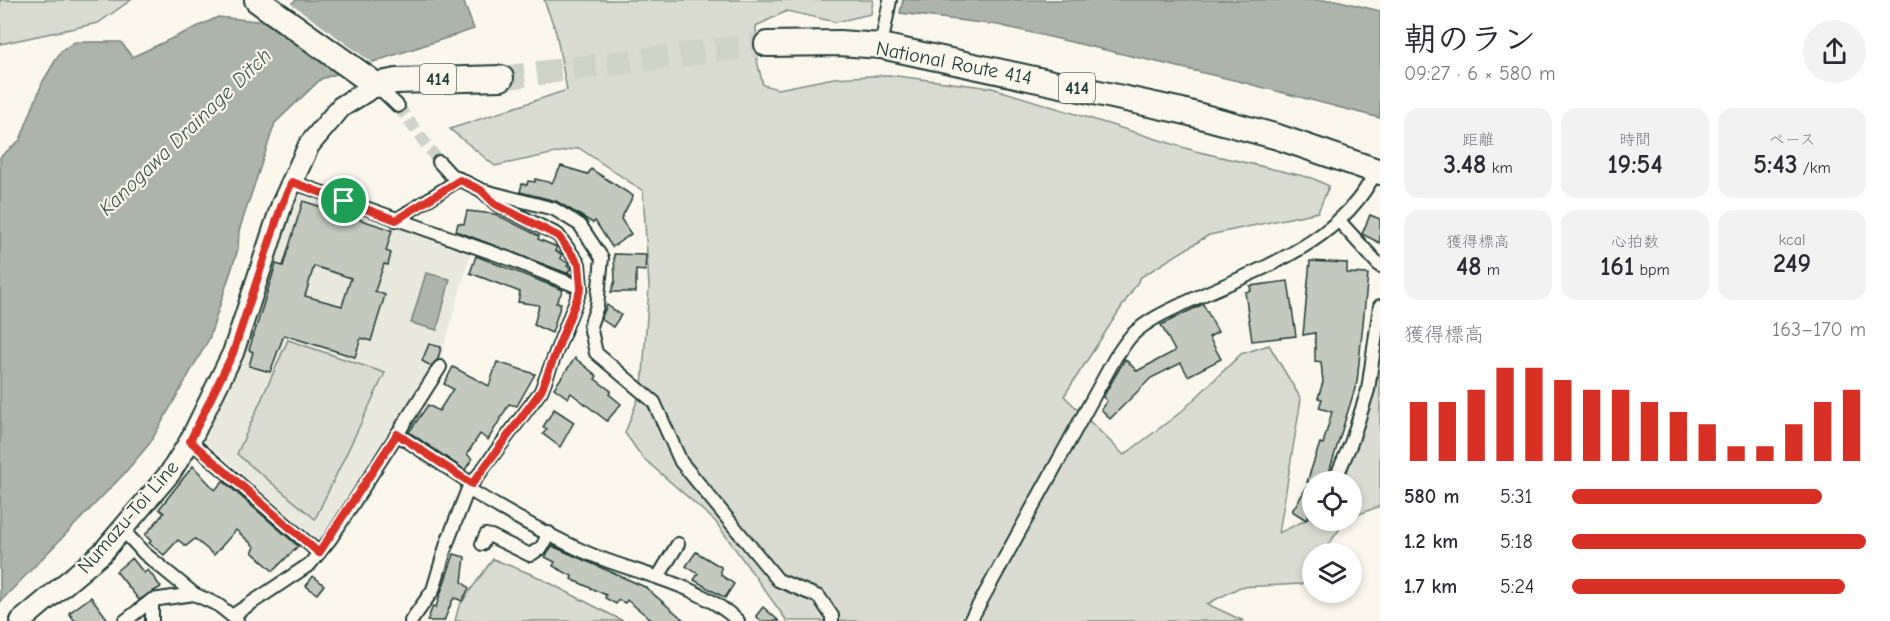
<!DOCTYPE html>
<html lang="ja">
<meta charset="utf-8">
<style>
:root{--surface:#fff;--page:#f2f2f3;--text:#2b2b33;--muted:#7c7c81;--accent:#d93025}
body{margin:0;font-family:"Comic Neue","Klee One",sans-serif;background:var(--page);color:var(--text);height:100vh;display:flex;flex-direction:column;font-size:22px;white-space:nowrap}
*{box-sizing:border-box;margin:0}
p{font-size:20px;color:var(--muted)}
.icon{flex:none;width:33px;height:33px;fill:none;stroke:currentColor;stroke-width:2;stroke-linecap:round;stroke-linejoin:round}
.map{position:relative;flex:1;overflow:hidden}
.drawer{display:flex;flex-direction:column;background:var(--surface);width:510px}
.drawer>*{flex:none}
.tools{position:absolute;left:1302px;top:471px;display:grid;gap:12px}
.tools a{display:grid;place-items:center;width:60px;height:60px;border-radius:50%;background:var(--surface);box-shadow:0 3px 9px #0003;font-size:30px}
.pin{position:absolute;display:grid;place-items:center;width:51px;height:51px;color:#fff;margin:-26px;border:3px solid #fff;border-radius:50%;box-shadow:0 2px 6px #0007}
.round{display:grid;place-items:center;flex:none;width:63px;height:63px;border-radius:32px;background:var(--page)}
.overview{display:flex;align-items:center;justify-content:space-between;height:102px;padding:0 24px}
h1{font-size:33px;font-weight:800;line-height:45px}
.stats{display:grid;grid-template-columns:repeat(3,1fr);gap:9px;height:102px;padding:6px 24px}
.stats div{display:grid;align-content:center;border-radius:15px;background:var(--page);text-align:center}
.stats b{font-size:26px;font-weight:800}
.stats small{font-size:16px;font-weight:400}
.stats p{font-size:16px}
.chart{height:168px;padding:12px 24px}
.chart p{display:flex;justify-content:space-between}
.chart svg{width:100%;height:108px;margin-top:6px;stroke:var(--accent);stroke-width:6}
ul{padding:0 24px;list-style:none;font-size:20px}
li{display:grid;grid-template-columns:96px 72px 1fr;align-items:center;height:45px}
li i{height:15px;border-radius:8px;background:var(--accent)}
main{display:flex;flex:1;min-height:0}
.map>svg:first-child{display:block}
.built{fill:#eae9de}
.green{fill:#dbdcd1;stroke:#7d8c82;stroke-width:1.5}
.water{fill:#adb4aa;stroke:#74847b;stroke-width:1.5}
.pier{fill:#fbf7ec}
.building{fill:#c4c9be;stroke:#1f3d34;stroke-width:1.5;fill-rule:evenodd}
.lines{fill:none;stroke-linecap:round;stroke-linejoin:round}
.street-tunnel{stroke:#cfd2c7;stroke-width:12;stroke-dasharray:12 6;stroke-linecap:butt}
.highway-tunnel{stroke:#cfd2c7;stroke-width:24;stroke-dasharray:24 12;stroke-linecap:butt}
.street-casing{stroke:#1f3d34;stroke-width:16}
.primary-casing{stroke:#1f3d34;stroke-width:24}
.highway-casing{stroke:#1f3d34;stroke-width:28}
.street{stroke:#fbf7ec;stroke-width:12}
.primary{stroke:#fbf7ec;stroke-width:20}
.highway{stroke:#fbf7ec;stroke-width:24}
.route-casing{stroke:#fff;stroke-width:12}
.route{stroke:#d93025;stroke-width:8}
.labels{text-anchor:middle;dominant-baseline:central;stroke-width:4.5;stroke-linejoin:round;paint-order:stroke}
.shield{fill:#fbf7ec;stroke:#61756b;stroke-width:1.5}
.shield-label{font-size:18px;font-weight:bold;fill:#1f3d34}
.street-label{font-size:20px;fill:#1f3d34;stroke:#fbf7ec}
.water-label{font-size:21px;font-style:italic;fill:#425b52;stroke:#fbf7ec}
</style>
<main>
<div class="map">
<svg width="1380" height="621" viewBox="0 0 1380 621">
<rect width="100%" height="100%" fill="#fbf7ec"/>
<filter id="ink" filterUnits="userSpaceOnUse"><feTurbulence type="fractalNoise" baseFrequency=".0167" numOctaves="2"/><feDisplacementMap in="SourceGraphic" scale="12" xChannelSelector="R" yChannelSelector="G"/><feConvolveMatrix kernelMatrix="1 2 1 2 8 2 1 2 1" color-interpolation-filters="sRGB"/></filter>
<g filter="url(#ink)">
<path class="built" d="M302 192 471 252 440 361 319 542 202 439 243 353 283 234Z"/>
<g class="green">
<path d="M0 0H131L98 23 0 44Z"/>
<path d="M544 0H873L871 14 836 22 787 11 756 26 757 61 763 85 778 89 834 78 889 75 992 88 1195 151 1312 178 1329 186 1318 212 1209 235 1141 277 1064 396 1124 455 1181 412 1241 354 1269 345 1301 399 1279 533 1312 517V520L1345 521 1323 553 1312 554V568L1302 584 1240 587 1207 604 1244 621H787L715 521 642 457 625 433 642 388 649 287 643 191 579 148 495 166 450 129 567 90 556 32Z"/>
<path d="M288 340 385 373 315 519 237 454Z"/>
<path d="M1380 371V506L1352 517V482H1344Z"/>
<path d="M493 559 536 576 623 621H455L459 606Z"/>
</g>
<g class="water">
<path d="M296 0H463L474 29 321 79 275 123 239 231 238 249 209 339 150 443 123 475 0 602V157L20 140 43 81 61 51 75 42H121L132 57 218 17 267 22Z"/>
<path d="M903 0H1336L1380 11V118L1238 81 998 25 900 13Z"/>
<path d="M426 273 450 279 437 330 411 323Z"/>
</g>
<path class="pier" d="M289 2 371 62 377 64 340 76 266 19Z"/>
<g class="building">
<path d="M561 166 588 174 591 169 633 196 621 219 631 234 612 247 595 221 593 223 556 201 520 192 522 184 527 185 528 181 535 182V179L552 183Z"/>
<path d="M303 201 392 230 386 251 391 253 388 265 384 264 375 291 385 295 371 341 361 338 355 357 284 335 270 372 249 366 253 352 249 350 276 264 283 266ZM314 266 351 278 342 306 305 296Z"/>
<path d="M467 211 495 214 539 236 538 239 557 247 555 251 562 254 560 258 569 264 567 266 571 268 568 272 572 275 456 231 458 223 464 224Z"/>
<path d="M1370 215 1380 219V243L1362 234Z"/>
<path d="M614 254 646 255 645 271 636 270V292H611L615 281Z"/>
<path d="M476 256 563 290 556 303H561L552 333 534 325 539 305 518 302 520 292 470 273Z"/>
<path d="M1310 261 1347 263V273L1368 274 1357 382 1330 469 1324 482H1312V510L1306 520 1292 511 1310 482H1307L1320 443 1323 444 1332 412 1319 408 1322 399 1318 398 1323 382 1321 362 1315 361V333L1303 335Z"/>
<path d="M1288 281 1296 336 1252 341 1245 292 1251 291 1250 286Z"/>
<path d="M1203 304 1218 332 1209 337 1221 359 1188 376 1181 363 1151 378 1110 419 1101 409 1107 401 1103 397 1125 359 1137 371 1175 351 1161 325Z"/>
<path d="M607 305 621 315 613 327 601 319Z"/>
<path d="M429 344 441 347 438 359 431 366 422 361Z"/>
<path d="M575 358 597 376 595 379 611 391 609 394 621 404 607 421 571 393 568 398 554 388Z"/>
<path d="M497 362 535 374 517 406 509 404 488 440 480 434 467 454 472 459 465 470 409 432 428 405 439 411 453 389 444 384 453 367 489 386Z"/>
<path d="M554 409 574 422 560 447 543 434 547 429 543 427Z"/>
<path d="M193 466 215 490 223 481 298 546 273 571 252 552 255 547 236 530 214 555 195 539 186 546 178 540 164 555 149 543 151 541 145 535 164 513 159 509Z"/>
<path d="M552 546 645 587 685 621H653L627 600 625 603 618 600 616 604 605 598 606 595 571 579 572 576 553 566 555 562 545 557Z"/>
<path d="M696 552 721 567V575L734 584 725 598 694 580 698 574 686 566Z"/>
<path d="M454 554 465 557 462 582 469 588 462 601 455 598 452 601 444 621H427L433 606 436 607Z"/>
<path d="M132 558 144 573 148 570 161 587 139 600 116 571Z"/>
<path d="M313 576 324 585 317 594 306 586Z"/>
<path d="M91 597 109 621H75L69 613Z"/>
<path d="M763 607 779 621H761L756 616Z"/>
</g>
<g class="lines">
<path class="street-tunnel" d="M398 106 439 162"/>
<path class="highway-tunnel" d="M501 78 767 44"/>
<defs>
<g id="street">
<path d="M881 46 890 0"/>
<path d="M376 85 398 106"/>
<path d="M292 182 510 259 581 288"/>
<path d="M481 190 554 209 580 225 602 258 597 306 590 326 596 353 654 402 681 462 778 580 819 597 832 616V621"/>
<path d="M396 220 460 179"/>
<path d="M1340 222 1380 266"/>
<path d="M397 434 472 484"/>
<path d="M190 441 319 553"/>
<path d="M1334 482 1351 443 1368 390 1380 306"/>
<path d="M468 489C506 512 545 534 585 552 635 574 697 582 738 621"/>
<path d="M122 529 144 553 194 594 218 605 237 620"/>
<path d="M482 544 486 535 491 536 530 555 542 547 549 533"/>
<path d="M658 577 678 544"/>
<path d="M232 616 310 564 331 538 440 367"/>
<path d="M125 621 152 600 194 594"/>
<path d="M152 621V600"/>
<path d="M411 621 433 590 447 543 468 489 541 391 581 288 579 264 558 235 496 204 481 190 451 175 439 162"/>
<path d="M970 621 1115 358C1120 351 1125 343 1131 336 1149 318 1175 308 1198 297 1265 267 1342 241 1376 171"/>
</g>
<path id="primary" d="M21 621 102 553 170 473 190 441 233 353 282 204 309 145 341 107 376 85"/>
<g id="highway">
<path d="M257 0 376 85 396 81 501 78"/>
<path d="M767 44 839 43 881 46 1182 111 1278 137 1380 172"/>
</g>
</defs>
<use href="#street" class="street-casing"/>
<use href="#primary" class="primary-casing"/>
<use href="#highway" class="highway-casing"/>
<use href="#street" class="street"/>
<use href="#primary" class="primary"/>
<use href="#highway" class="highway"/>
</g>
</g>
<g class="lines" filter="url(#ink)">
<defs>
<path id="route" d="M460 180 481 190 495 204 558 236 579 264 581 288 541 391 472 484 397 434 319 553 190 441 233 353 282 204 292 182 396 220Z"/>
</defs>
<use href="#route" class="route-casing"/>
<use href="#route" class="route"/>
</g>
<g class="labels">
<g class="shield">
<rect x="420" y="64" width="36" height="30" rx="4.5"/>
<rect x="1059" y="73" width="36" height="30" rx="4.5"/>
</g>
<g class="shield-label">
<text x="438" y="79">414</text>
<text x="1077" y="88">414</text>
</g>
<g class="street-label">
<text transform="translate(954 63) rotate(11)">National Route 414</text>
<text transform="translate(128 517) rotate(-49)">Numazu-Toi Line</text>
</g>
<g class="water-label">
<text transform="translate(185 132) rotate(-44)">Kanogawa Drainage Ditch</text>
</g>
</g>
</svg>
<div class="tools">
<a><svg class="icon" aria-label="locate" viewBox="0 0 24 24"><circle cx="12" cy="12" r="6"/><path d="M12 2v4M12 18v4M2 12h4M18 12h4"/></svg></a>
<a><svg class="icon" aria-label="layers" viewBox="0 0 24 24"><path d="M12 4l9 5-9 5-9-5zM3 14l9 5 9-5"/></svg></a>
</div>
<div class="pin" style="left:344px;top:201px;background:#1e9e55"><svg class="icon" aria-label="arrive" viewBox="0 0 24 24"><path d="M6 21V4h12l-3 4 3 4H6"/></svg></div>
</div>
<section class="drawer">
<div class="overview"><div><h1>朝のラン</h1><p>09:27 · 6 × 580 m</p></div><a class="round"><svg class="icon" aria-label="share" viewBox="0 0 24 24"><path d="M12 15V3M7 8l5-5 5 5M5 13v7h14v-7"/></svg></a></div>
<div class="stats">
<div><p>距離</p><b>3.48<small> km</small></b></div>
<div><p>時間</p><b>19:54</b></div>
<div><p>ペース</p><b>5:43<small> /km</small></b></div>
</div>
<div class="stats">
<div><p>獲得標高</p><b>48<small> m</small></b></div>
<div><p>心拍数</p><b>161<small> bpm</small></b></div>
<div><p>kcal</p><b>249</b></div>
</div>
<div class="chart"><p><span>獲得標高</span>163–170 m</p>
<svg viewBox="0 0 160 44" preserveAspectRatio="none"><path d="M5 44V20M15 44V20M25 44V15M35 44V6M45 44V6M55 44V11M65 44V15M75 44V15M85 44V20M95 44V24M105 44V29M115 44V38M125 44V38M135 44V29M145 44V20M155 44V15"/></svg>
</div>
<ul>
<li><b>580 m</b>5:31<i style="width:85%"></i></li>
<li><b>1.2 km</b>5:18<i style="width:100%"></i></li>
<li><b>1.7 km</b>5:24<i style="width:93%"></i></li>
</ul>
</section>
</main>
